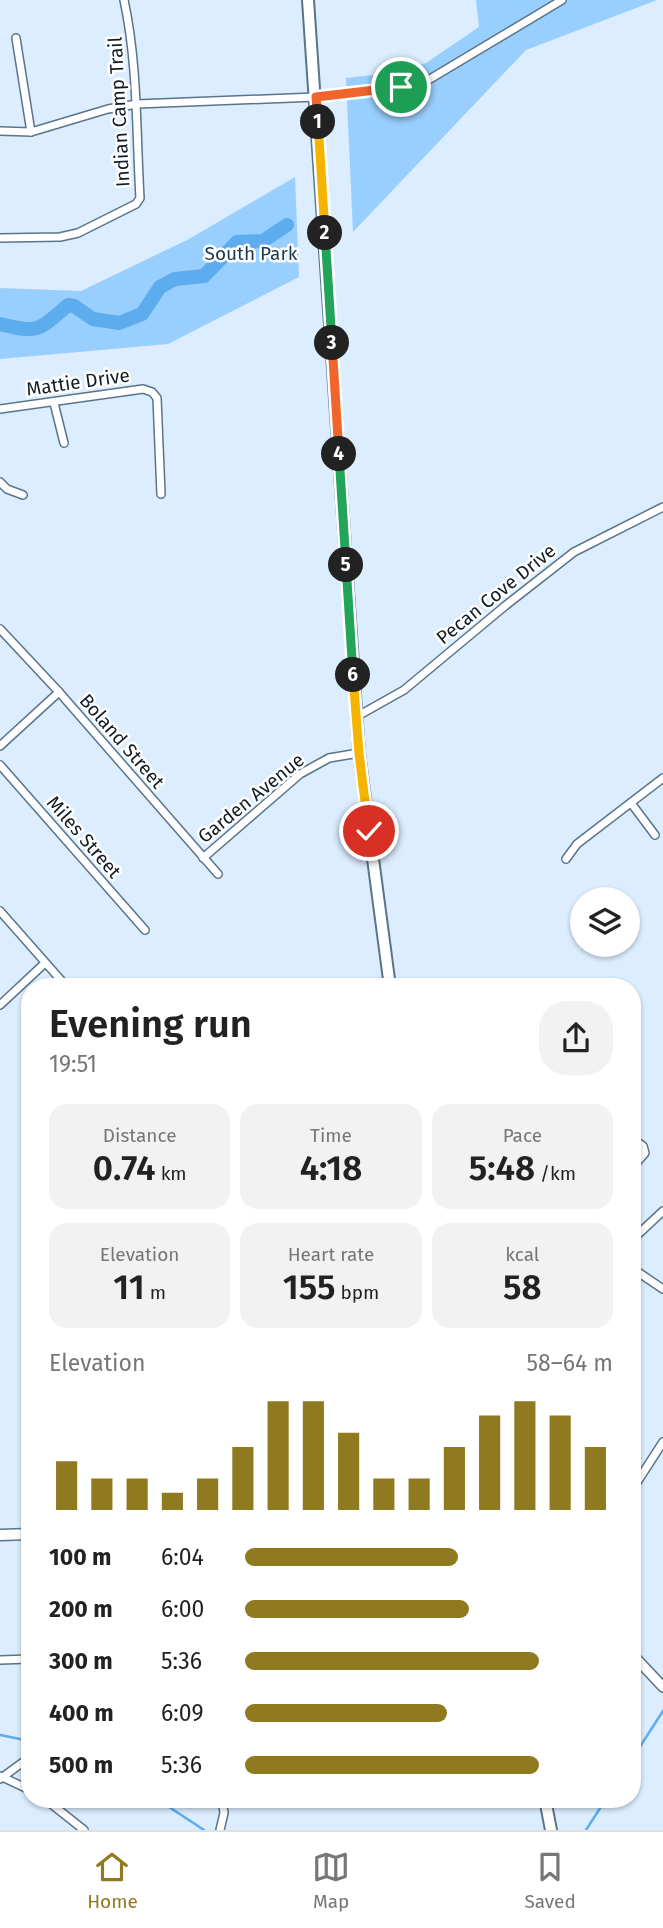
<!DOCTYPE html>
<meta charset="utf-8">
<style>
:root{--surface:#fff;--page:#f2f2f2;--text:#222;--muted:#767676;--line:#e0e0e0;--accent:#8f7a20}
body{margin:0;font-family:"Fira Sans",sans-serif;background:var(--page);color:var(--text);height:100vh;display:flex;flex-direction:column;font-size:26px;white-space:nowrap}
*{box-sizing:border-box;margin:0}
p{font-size:23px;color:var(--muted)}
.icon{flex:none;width:38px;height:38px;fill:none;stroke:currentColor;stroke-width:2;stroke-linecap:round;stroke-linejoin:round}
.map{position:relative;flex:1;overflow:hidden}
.details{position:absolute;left:21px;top:978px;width:620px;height:830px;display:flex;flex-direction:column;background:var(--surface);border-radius:28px;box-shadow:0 2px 5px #0004}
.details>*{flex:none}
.fabs{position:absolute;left:570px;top:887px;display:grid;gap:14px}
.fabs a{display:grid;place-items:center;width:70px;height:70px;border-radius:50%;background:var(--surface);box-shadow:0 2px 5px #0004;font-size:35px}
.pin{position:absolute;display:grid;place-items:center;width:60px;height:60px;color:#fff;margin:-30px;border:4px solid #fff;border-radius:50%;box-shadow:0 2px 7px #0007}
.km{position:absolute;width:35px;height:35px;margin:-18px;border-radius:50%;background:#222;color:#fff;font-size:19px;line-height:35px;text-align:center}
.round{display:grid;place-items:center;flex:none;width:74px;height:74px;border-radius:28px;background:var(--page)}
.overview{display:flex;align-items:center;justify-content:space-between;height:119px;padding:0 28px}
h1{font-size:38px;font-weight:600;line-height:52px}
.metrics{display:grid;grid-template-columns:repeat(3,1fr);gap:10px;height:119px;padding:7px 28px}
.metrics div{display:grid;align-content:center;border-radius:18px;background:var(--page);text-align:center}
.metrics b{font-size:35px;font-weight:600}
.metrics small{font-size:19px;font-weight:400}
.metrics p{font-size:19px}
.chart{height:196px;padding:14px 28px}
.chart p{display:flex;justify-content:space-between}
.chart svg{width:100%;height:126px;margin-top:7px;stroke:var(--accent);stroke-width:6}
ul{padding:0 28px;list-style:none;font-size:23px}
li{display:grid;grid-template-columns:112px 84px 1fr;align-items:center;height:52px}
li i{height:18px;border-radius:9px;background:var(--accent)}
.menu{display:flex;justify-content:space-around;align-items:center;height:98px;border-top:2px solid var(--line);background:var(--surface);font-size:19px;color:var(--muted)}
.menu a{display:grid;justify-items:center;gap:4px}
.menu .active{color:var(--accent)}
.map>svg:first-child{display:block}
.green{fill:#99cffe}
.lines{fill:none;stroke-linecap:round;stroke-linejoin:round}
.stream{stroke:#5cacee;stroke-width:2.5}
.river{stroke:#5cacee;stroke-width:14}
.minor-casing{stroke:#59748c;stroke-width:10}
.tertiary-casing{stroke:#59748c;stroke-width:12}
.secondary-casing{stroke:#59748c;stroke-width:13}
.primary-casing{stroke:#59748c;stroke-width:14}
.minor{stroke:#fff;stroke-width:7}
.tertiary{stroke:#fff;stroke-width:9}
.secondary{stroke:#fff;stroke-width:10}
.primary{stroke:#fff;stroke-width:10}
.split-1-casing{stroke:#fff;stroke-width:14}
.split-2-casing{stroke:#fff;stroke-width:14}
.split-3-casing{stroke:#fff;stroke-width:14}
.split-4-casing{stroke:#fff;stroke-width:14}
.split-5-casing{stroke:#fff;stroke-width:14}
.split-6-casing{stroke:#fff;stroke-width:14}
.split-7-casing{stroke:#fff;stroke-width:14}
.split-8-casing{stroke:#fff;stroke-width:14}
.split-1{stroke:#f0652b;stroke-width:9}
.split-2{stroke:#f5b400;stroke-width:9}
.split-3{stroke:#22a559;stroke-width:9}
.split-4{stroke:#f0652b;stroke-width:9}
.split-5{stroke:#22a559;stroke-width:9}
.split-6{stroke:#22a559;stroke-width:9}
.split-7{stroke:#f5b400;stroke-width:9}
.split-8{stroke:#f5b400;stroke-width:9}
.labels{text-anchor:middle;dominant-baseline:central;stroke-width:5;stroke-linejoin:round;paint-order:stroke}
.street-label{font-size:19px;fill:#111c25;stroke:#fff}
.park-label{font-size:19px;fill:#183a55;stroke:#fff}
</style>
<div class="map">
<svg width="663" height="1830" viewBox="0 0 663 1830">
<rect width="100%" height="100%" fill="#dbedfe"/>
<g class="green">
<path d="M476 0H657L526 50 353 232 346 78 391 73 426 63 479 27Z"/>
<path d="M295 177 299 277 168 344 0 359V288L81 291 189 239Z"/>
</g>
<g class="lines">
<g class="stream">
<path d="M0 1735 30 1741"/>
<path d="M632 1759 663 1711"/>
<path d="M157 1799 204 1830"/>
<path d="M586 1830 606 1799"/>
</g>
<path class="river" d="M0 324C39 334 39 330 68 305L74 306 93 319 119 323 142 314 160 287 175 279 204 276 237 242 263 241 287 225"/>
<defs>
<g id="minor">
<path d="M16 38 31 132"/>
<path d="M0 131 31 132 108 109 137 104 316 97 402 87 430 79 562 0"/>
<path d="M0 238 60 237 78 233 136 204 140 198C136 131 138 65 124 0"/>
<path d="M54 403 64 443"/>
<path d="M0 409 143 389 152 392 157 398 161 494"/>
<path d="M0 482 7 489 23 495"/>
<path d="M0 629 59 692 218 874"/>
<path d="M356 717 404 690 505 606 574 552 663 507"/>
<path d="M0 746 59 692"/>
<path d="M0 765 145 930"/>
<path d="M631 803 655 835"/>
<path d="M203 858 300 774 329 758 359 753"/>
<path d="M566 859 577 844 663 778"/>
<path d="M0 911 67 987"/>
<path d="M0 1005 45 963"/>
<path d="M632 1138 643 1146 645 1153 632 1168"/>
<path d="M632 1240 663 1211"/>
<path d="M632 1268 663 1289"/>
<path d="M632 1490 663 1442"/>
<path d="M0 1660 30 1659"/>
<path d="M0 1776 30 1790"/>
<path d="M0 1779 30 1757"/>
<path d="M45 1799 84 1830"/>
<path d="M220 1830 224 1813 222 1799"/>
</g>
<path id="tertiary" d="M632 1654 663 1687"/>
<path id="secondary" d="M0 1535 30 1534"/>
<g id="primary">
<path d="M308 0 359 753 390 987"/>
<path d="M545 1799 551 1830"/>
</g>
</defs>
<use href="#minor" class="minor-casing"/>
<use href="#tertiary" class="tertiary-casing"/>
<use href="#secondary" class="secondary-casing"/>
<use href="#primary" class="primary-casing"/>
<use href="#minor" class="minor"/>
<use href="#tertiary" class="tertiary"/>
<use href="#secondary" class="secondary"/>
<use href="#primary" class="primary"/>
</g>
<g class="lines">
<defs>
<path id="split-1" d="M318 122 316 97 401 87"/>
<path id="split-2" d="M318 122 325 233"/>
<path id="split-3" d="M325 233 332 343"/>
<path id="split-4" d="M332 343 339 454"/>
<path id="split-5" d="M339 454 346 565"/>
<path id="split-6" d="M346 565 353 675"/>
<path id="split-7" d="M353 675 359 753 363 786"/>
<path id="split-8" d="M363 786 369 831"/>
</defs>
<use href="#split-1" class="split-1-casing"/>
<use href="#split-2" class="split-2-casing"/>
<use href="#split-3" class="split-3-casing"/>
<use href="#split-4" class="split-4-casing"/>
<use href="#split-5" class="split-5-casing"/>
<use href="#split-6" class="split-6-casing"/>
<use href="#split-7" class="split-7-casing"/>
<use href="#split-8" class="split-8-casing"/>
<use href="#split-1" class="split-1"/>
<use href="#split-2" class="split-2"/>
<use href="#split-3" class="split-3"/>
<use href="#split-4" class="split-4"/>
<use href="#split-5" class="split-5"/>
<use href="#split-6" class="split-6"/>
<use href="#split-7" class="split-7"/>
<use href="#split-8" class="split-8"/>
</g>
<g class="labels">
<g class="street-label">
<text transform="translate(119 112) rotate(-93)">Indian Camp Trail</text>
<text transform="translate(78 382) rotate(-8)">Mattie Drive</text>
<text transform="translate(496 594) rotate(-39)">Pecan Cove Drive</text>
<text transform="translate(122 741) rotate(49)">Boland Street</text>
<text transform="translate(251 798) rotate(-39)">Garden Avenue</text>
<text transform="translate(84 837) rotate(49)">Miles Street</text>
</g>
<g class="park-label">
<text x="251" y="253">South Park</text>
</g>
</g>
</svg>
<div class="fabs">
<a><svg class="icon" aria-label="layers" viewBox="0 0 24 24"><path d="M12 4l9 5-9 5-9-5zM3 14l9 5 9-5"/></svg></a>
</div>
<div class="pin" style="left:401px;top:87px;background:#1e9e55"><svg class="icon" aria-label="arrive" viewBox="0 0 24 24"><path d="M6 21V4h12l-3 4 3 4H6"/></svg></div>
<div class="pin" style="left:369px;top:831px;background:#d93025"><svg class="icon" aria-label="check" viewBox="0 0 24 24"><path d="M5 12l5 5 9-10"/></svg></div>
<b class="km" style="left:318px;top:122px">1</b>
<b class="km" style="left:325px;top:233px">2</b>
<b class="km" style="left:332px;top:343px">3</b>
<b class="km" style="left:339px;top:454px">4</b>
<b class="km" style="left:346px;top:565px">5</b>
<b class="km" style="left:353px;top:675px">6</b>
<section class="details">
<div class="overview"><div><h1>Evening run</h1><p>19:51</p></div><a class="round"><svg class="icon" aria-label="share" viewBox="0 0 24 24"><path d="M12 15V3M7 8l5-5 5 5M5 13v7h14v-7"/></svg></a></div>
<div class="metrics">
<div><p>Distance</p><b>0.74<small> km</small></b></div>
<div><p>Time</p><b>4:18</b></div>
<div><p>Pace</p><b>5:48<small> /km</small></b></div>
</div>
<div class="metrics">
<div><p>Elevation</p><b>11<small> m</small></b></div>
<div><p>Heart rate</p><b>155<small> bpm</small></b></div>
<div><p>kcal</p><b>58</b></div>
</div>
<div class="chart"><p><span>Elevation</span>58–64 m</p>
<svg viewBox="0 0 160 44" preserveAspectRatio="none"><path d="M5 44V27M15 44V33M25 44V33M35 44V38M45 44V33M55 44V22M65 44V6M75 44V6M85 44V17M95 44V33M105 44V33M115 44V22M125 44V11M135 44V6M145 44V11M155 44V22"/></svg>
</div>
<ul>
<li><b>100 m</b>6:04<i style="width:58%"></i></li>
<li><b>200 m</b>6:00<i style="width:61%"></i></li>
<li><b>300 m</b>5:36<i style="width:80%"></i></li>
<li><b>400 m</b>6:09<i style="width:55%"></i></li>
<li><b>500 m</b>5:36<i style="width:80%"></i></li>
</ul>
</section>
</div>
<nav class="menu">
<a class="active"><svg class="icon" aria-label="home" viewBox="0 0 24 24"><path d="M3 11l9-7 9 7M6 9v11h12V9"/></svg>Home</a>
<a><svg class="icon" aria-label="map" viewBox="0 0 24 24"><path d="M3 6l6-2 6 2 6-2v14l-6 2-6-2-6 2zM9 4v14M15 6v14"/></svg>Map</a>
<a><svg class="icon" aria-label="saved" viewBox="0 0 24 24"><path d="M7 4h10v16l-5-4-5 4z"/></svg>Saved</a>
</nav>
